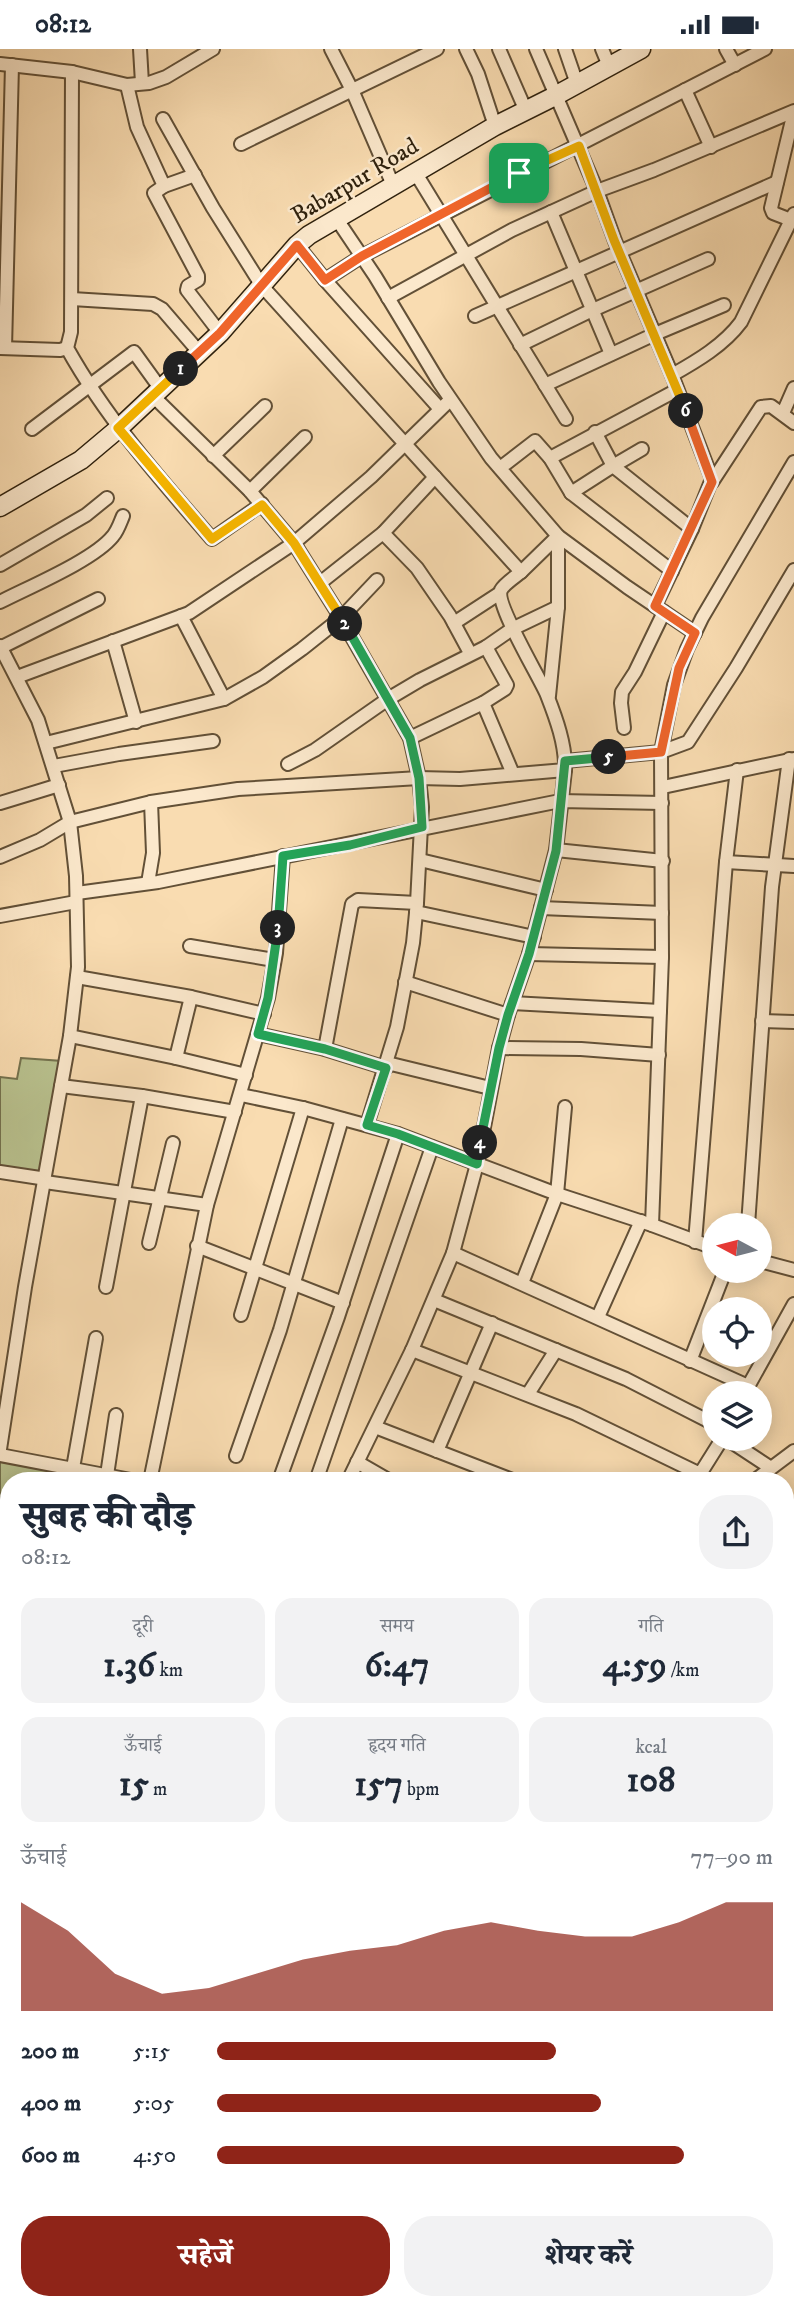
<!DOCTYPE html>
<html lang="hi">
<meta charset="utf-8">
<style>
:root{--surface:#fff;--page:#f2f2f3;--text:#1f2937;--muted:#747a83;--accent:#8f2418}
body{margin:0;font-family:"IM FELL DW Pica","Noto Serif Devanagari",serif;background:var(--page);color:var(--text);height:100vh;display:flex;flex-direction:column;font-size:26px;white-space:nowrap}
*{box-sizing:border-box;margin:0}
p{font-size:23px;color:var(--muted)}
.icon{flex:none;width:38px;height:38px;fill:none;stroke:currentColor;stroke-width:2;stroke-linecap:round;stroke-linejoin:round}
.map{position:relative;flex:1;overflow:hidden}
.side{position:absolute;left:0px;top:1423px;width:794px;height:838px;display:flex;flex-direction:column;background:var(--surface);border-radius:28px 28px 0 0;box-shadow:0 4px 18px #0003}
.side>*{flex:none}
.needle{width:46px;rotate:277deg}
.fabs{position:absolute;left:702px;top:1164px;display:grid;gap:14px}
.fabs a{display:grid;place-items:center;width:70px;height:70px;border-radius:50%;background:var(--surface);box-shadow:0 4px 18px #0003;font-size:35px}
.pin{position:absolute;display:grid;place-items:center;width:60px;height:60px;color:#fff;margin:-30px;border-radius:14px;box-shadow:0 4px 10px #0006}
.km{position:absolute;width:35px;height:35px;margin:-18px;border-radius:50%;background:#222;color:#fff;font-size:19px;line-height:35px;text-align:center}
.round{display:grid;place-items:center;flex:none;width:74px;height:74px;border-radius:28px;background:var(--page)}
.overview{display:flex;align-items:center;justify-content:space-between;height:119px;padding:0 21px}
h1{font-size:38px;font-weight:800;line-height:52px}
.stats{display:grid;grid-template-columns:repeat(3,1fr);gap:10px;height:119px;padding:7px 21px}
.stats div{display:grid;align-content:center;border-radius:18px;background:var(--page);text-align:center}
.stats b{font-size:35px;font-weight:800}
.stats small{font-size:19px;font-weight:400}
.stats p{font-size:19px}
.chart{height:196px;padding:14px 21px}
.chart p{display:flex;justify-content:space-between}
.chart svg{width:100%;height:126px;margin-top:7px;fill:var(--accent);opacity:.7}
.cta{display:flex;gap:14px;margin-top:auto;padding:14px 21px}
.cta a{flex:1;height:80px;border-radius:28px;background:var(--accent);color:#fff;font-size:28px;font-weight:800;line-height:80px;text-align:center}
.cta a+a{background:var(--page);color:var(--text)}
ul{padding:0 21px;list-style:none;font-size:23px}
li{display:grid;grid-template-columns:112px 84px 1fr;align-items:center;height:52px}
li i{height:18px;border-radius:9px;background:var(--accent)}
.status{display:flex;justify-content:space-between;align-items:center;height:49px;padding:0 35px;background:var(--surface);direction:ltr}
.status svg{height:19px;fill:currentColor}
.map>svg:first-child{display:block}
.green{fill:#b9c28f;stroke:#74724e;stroke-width:2}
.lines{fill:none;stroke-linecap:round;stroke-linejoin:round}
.street-casing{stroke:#625037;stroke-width:16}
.secondary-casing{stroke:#30220e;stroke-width:21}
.street{stroke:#fbe8cc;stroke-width:12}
.secondary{stroke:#fbe8cc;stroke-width:18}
.split-1-casing{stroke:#fff;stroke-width:14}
.split-2-casing{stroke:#fff;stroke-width:14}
.split-3-casing{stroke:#fff;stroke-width:14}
.split-4-casing{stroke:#fff;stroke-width:14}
.split-5-casing{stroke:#fff;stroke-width:14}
.split-6-casing{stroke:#fff;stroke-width:14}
.split-7-casing{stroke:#fff;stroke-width:14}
.split-1{stroke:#f0652b;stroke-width:9}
.split-2{stroke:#f5b400;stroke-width:9}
.split-3{stroke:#22a559;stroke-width:9}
.split-4{stroke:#22a559;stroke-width:9}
.split-5{stroke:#22a559;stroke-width:9}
.split-6{stroke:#f0652b;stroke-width:9}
.split-7{stroke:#f5b400;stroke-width:9}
.labels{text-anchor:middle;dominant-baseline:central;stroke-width:5;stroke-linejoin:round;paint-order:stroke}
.street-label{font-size:24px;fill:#30220e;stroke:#fbe8cc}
</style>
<div class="status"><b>08:12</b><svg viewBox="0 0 49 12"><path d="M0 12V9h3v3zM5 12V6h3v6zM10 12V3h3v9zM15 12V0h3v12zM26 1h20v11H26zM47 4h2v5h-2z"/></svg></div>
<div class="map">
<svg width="794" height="2260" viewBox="0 0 794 2260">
<rect width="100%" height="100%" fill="#f9dcb1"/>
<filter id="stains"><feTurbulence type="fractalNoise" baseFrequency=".00286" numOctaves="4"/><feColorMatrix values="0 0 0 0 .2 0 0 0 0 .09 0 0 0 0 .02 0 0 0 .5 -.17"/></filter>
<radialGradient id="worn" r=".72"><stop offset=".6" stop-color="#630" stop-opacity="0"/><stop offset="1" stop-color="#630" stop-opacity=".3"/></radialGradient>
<g class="green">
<path d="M21 1009 62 1012 42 1132 0 1118V1028L17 1030Z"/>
<path d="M0 1412 111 1431 9 1432V1512L0 1511Z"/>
</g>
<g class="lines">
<defs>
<g id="street">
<path d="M140 0 142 34"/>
<path d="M331 0 352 41 393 136"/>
<path d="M466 0 478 25 495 77"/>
<path d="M499 0 526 62"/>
<path d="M536 0 597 142 615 192 672 326 712 430 692 480 655 557"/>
<path d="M565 0 577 35"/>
<path d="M602 0 609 17"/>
<path d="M726 0 735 16"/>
<path d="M0 15 72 23 127 36 149 34 166 28 213 0"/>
<path d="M72 23 71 283 67 299C106 369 159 429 212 490L262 455"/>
<path d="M127 36 137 78 164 137 154 144 198 227V231L188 237 187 241 220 284"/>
<path d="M685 41 711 98"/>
<path d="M163 70 213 159 262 237 521 523 558 487 627 538 695 584"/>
<path d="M241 95 437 0"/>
<path d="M415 123 566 370"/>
<path d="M164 137 195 126"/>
<path d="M551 163 611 305"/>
<path d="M336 169 375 227 439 333 491 409 558 487V558L549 647"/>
<path d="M791 171 773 164 771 159 794 63"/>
<path d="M297 196 325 231 440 360"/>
<path d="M325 231 362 207 765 0"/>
<path d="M388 249 512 181 597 142 654 121 794 62"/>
<path d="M72 250 153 255 162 260 199 303"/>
<path d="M475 267 777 133"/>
<path d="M520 296 586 264 708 210"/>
<path d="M0 299 60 301 67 299"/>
<path d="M5 299 12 16"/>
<path d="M672 326C697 312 724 296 741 273L794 165"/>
<path d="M545 336 655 285 724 256"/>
<path d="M153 347 250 442 294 494 341 569 410 689 419 729 422 758 417 854 413 894 397 978 367 1076"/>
<path d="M783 364 794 339"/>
<path d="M32 380 134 303 160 339"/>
<path d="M595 383 613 417 642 400"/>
<path d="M213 407 265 357"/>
<path d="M550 409 677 341"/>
<path d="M500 419 535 392 550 409 571 444 672 522"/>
<path d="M435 428 383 484 417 519 450 567 470 604"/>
<path d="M712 433 761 358 771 357 794 374"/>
<path d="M250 442 305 388"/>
<path d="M571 444 613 417 692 480"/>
<path d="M0 516 86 466 107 449"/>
<path d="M320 534 383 484"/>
<path d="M0 553C29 538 94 511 113 487 118 481 120 474 123 467"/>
<path d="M181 567 224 650"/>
<path d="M454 574 500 544"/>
<path d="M113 592 136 673"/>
<path d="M0 597 38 671 70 773 76 827 78 918 70 987 25 1238 0 1400"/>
<path d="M0 599 98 550"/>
<path d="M17 628 189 564 294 494 371 428 450 351"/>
<path d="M483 654 505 640 507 636 486 598"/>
<path d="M624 679 621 654 622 643 635 623 664 563"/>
<path d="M410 689 483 654 513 725"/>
<path d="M46 694 224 650 263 628 302 600 341 569 377 531"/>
<path d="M565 712 661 703 688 693 736 619 794 521"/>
<path d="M288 715 315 701 388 650 420 631 486 598 512 580 558 558"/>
<path d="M54 717 119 705 213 692"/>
<path d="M663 738 794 710"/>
<path d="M0 754 59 736"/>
<path d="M556 801 663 812"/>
<path d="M0 808 40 791 70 773 151 753 238 740 419 729 460 730 565 721C566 696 556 669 547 646 540 629 495 555 501 541 504 535 515 528 521 523"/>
<path d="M420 811 546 841"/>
<path d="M726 813 794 817"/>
<path d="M148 834 153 804 151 753"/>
<path d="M77 844 158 833 560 752 662 754"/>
<path d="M541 859 662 864"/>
<path d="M416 863 534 888"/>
<path d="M0 867 76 853"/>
<path d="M190 897 274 911"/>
<path d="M529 905 662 908"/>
<path d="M77 928 191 948 264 965"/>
<path d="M405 933 508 966"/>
<path d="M512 954 660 962"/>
<path d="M762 972 794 973"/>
<path d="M258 985 325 1000 386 1019"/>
<path d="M70 987 176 1009 246 1026"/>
<path d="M499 999 581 1000 659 1006"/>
<path d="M325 1000 352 855 358 851 417 854"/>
<path d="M176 1009 191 948"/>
<path d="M387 1014 490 1039"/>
<path d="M61 1037 142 1047 235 1063"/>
<path d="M241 1046 303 1059 398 1085 557 1145 652 1176 714 1199"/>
<path d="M0 1123 40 1129"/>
<path d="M45 1133 207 1156"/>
<path d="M652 1176 662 908 661 703 674 636 687 600 702 569 794 413"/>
<path d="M748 1176 772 838 789 710"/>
<path d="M695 1193 726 813 737 721"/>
<path d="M149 1194 173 1094"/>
<path d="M197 1197 343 1254"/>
<path d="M453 1204 748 1337"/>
<path d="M760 1212 794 1221"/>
<path d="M522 1234 557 1145 565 1058"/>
<path d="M106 1238 142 1047"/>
<path d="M434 1251 626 1330 714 1375"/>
<path d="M241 1266 303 1059"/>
<path d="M598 1268 641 1172"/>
<path d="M412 1301 576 1365 700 1425 722 1390"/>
<path d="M690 1312 725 1222"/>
<path d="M745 1343 794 1255"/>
<path d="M528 1345 556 1301"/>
<path d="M375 1378 515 1432"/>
<path d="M727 1390 771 1419"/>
<path d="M437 1402 492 1274"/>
<path d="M0 1406 136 1432"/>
<path d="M236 1407 280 1281 342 1070"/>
<path d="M357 1413 390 1432"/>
<path d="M73 1419 96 1289"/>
<path d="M107 1426 116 1366"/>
<path d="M150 1432 207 1156 268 949 276 904 283 807"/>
<path d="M279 1432 338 1268 398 1085"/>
<path d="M316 1432 432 1098"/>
<path d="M348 1432 412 1301 453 1204 477 1115 499 999 508 966 529 905 556 801 565 721"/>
<path d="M754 1432 794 1402"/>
<path d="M786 1469 794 1479"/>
<path d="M0 1530 9 1531"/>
<path d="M786 1546 794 1555"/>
<path d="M786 1629 794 1639"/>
<path d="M786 1712 794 1721"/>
<path d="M0 1835 9 1836"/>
<path d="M786 2023 794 2039"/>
<path d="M786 2163 794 2157"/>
<path d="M307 2252 331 2260"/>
<path d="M489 2252 494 2260"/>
<path d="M538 2252 546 2260"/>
<path d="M687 2252 698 2260"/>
<path d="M770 2252 776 2260"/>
<path d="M119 2260 123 2252"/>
<path d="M190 2260 192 2252"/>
<path d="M272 2260 276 2252"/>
<path d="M641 2260 650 2252"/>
</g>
<g id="secondary">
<path d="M0 458 81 411 119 379 220 284 297 196 309 186 495 77 555 47 641 0"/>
<path d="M786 1905 794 1902"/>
<path d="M786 1938 794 1935"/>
<path d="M0 2240 9 2230"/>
<path d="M11 2260 18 2252"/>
</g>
</defs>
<use href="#street" class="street-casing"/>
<use href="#secondary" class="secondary-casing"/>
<use href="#street" class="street"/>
<use href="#secondary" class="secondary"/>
</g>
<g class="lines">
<defs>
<path id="split-1" d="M181 320 220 284 297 196 325 231 362 207 519 124"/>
<path id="split-2" d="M181 320 118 379 212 490 262 456 294 494 345 575"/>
<path id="split-3" d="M278 879 283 807 350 796 422 778 419 729 410 689 345 575"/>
<path id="split-4" d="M278 879 268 949 258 985 325 1000 386 1019 367 1076 398 1085 477 1115 480 1094"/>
<path id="split-5" d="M480 1094 499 999 508 966 529 905 556 802 565 712 609 708"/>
<path id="split-6" d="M609 708 661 703 679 619 695 584 655 557 712 433 686 362"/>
<path id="split-7" d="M519 124 579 97 614 191 686 362"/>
</defs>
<use href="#split-1" class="split-1-casing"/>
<use href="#split-2" class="split-2-casing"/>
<use href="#split-3" class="split-3-casing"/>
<use href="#split-4" class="split-4-casing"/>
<use href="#split-5" class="split-5-casing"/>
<use href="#split-6" class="split-6-casing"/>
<use href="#split-7" class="split-7-casing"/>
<use href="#split-1" class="split-1"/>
<use href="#split-2" class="split-2"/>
<use href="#split-3" class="split-3"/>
<use href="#split-4" class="split-4"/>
<use href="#split-5" class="split-5"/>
<use href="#split-6" class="split-6"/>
<use href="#split-7" class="split-7"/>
</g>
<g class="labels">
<g class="street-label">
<text transform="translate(355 132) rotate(-31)">Babarpur Road</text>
</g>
</g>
<rect width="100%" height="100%" filter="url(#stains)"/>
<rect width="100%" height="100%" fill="url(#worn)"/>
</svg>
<div class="fabs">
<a><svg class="needle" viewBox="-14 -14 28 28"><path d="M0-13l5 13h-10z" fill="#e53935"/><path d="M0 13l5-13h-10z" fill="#747a83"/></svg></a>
<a><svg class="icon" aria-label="locate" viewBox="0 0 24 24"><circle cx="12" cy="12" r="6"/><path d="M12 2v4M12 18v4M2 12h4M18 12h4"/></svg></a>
<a><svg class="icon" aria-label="layers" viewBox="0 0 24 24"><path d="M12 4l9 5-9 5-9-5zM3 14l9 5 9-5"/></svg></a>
</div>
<div class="pin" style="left:519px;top:124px;background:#1e9e55"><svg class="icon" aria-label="arrive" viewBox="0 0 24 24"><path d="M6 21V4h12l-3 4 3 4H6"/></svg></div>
<b class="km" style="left:181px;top:320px">1</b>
<b class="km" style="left:345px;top:575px">2</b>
<b class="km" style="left:278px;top:879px">3</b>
<b class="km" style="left:480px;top:1094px">4</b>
<b class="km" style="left:609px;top:708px">5</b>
<b class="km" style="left:686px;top:362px">6</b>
<section class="side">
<div class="overview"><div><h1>सुबह की दौड़</h1><p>08:12</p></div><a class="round"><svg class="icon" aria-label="share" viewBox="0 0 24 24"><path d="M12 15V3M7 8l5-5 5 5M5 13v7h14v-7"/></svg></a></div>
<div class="stats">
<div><p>दूरी</p><b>1.36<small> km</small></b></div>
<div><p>समय</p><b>6:47</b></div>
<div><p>गति</p><b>4:59<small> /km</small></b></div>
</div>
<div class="stats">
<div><p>ऊँचाई</p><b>15<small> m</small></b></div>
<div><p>हृदय गति</p><b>157<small> bpm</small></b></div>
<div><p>kcal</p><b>108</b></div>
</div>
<div class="chart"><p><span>ऊँचाई</span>77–90 m</p>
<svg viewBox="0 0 160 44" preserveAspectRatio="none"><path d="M0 44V6L10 16L20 31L30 38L40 36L50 31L60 26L70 23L80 21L90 16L100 13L110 16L120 18L130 18L140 13L150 6L160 6V44z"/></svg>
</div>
<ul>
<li><b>200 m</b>5:15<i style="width:61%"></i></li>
<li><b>400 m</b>5:05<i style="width:69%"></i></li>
<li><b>600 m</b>4:50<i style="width:84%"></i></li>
</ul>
<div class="cta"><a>सहेजें</a><a>शेयर करें</a></div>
</section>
</div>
